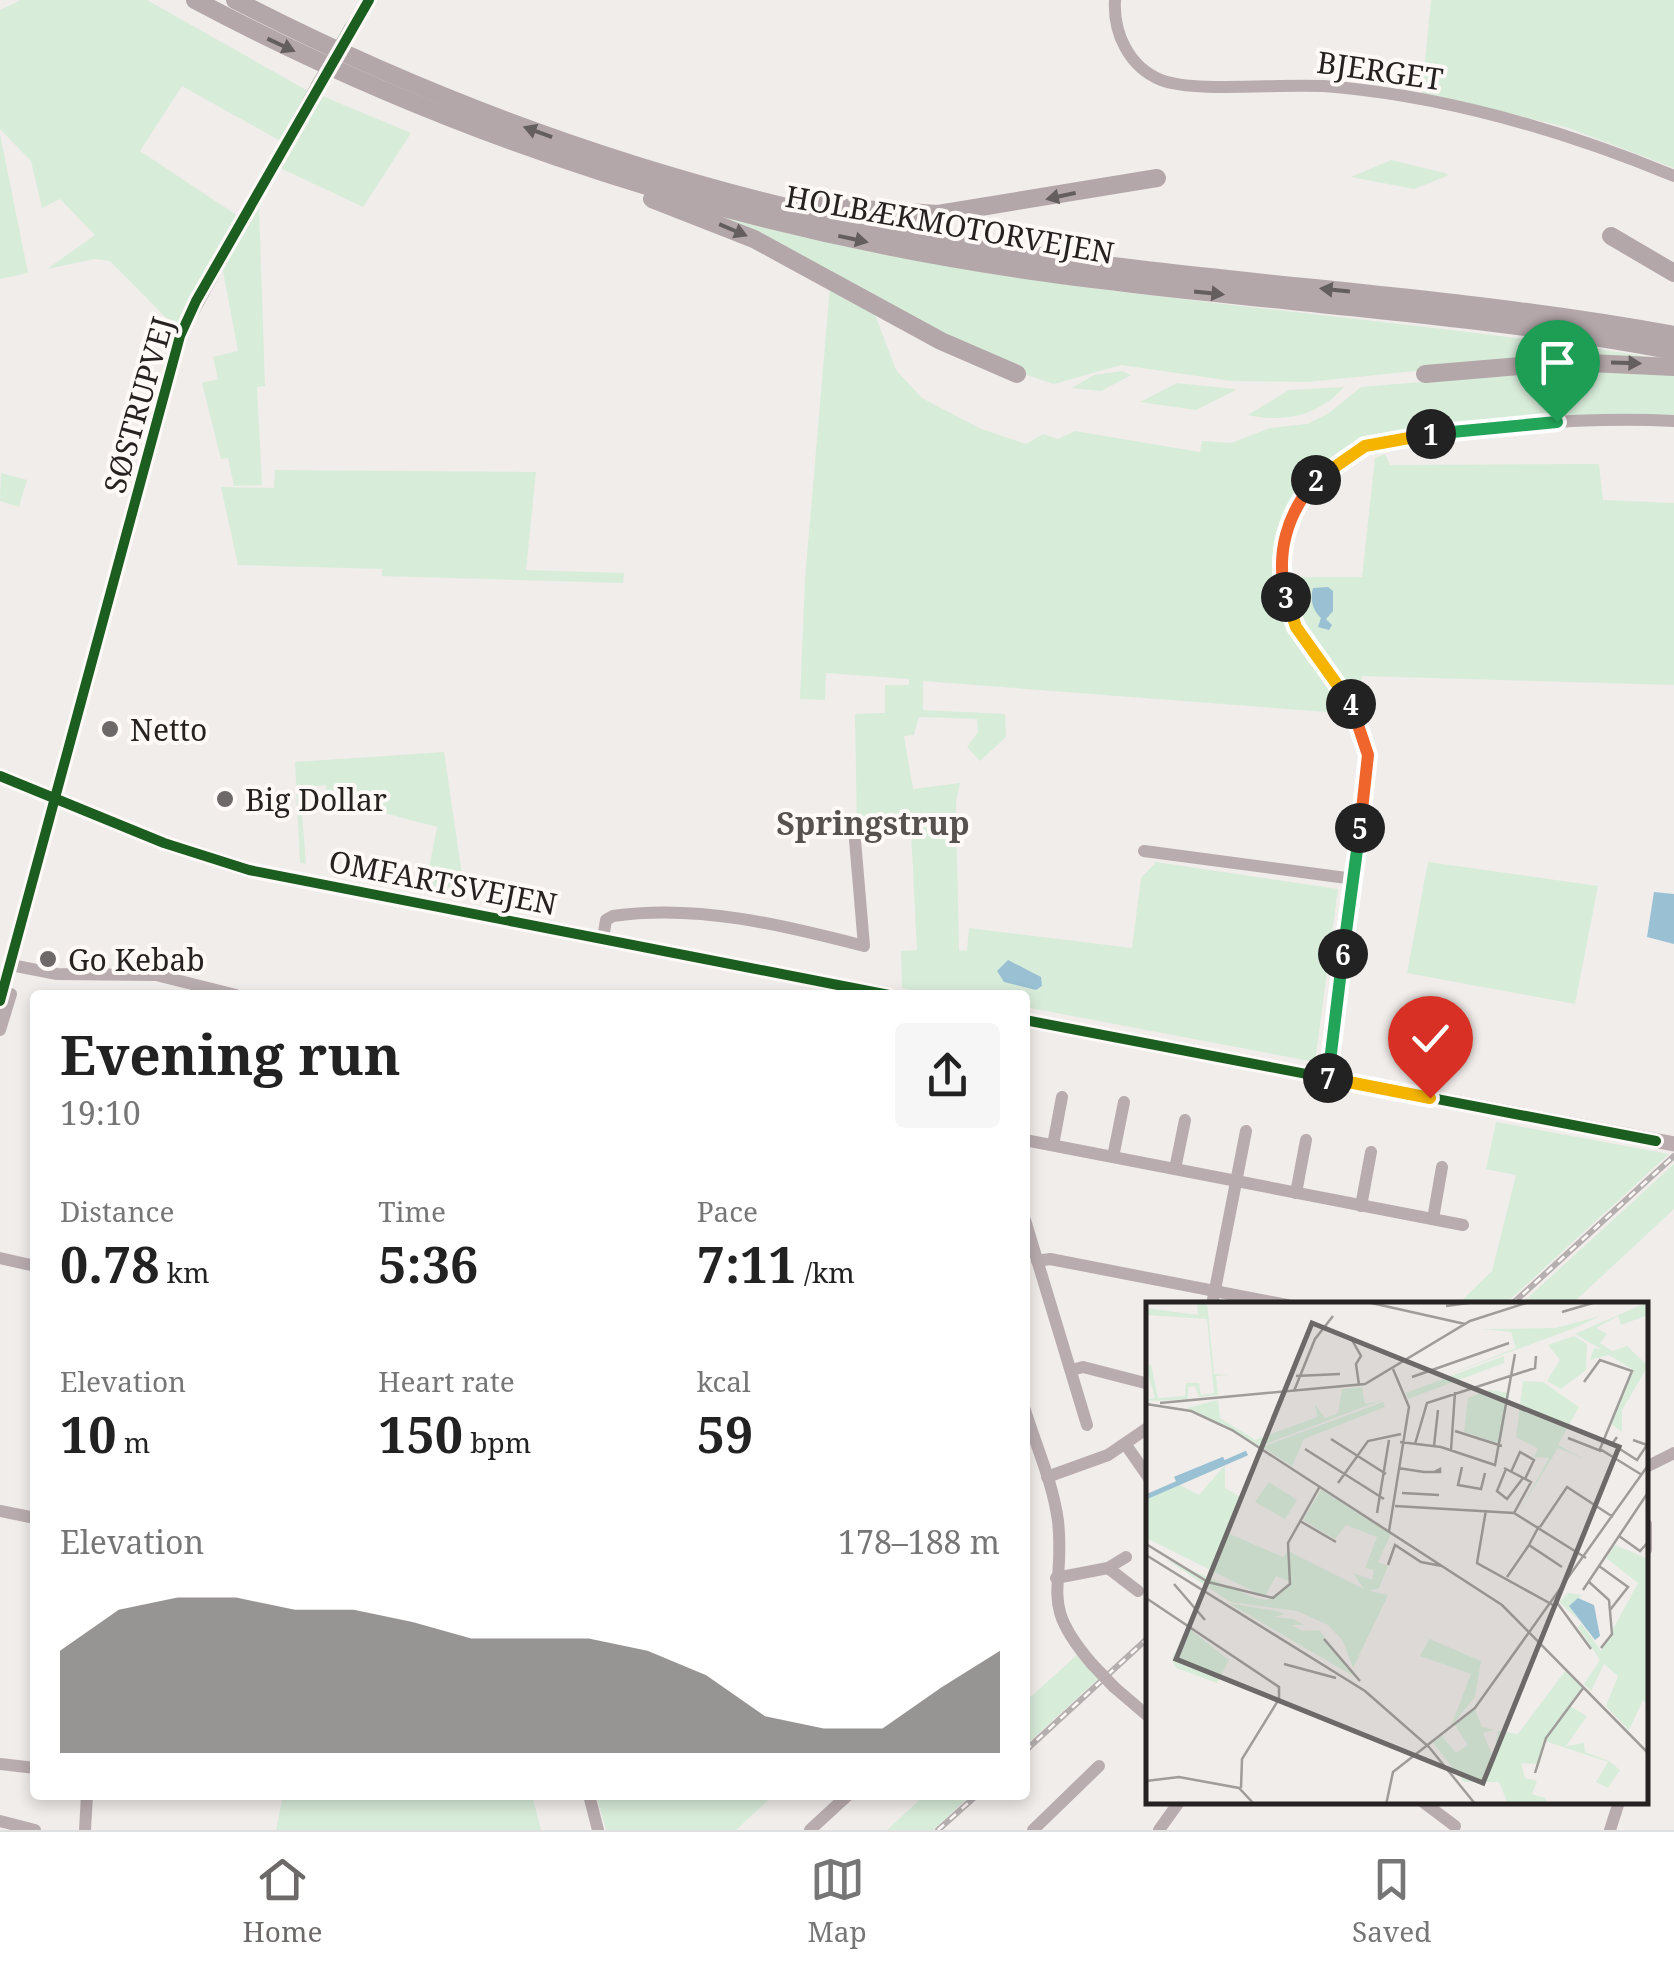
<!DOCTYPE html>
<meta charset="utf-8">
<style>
:root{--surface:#fff;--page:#f6f6f6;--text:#222;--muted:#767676;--line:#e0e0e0;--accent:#6c6968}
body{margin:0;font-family:"Noto Serif",serif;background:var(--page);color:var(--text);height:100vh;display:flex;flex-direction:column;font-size:38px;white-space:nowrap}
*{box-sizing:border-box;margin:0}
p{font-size:32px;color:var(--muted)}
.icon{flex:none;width:55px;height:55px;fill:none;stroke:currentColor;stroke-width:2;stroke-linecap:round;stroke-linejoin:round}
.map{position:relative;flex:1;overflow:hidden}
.sheet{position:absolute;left:30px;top:990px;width:1000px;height:810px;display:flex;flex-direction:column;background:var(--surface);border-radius:10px;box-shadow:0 5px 15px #0003}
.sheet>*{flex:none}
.pin{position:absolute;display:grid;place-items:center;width:85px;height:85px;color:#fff;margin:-102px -42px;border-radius:50% 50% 50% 0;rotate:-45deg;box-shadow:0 0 10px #0007}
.pin .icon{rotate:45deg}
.km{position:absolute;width:50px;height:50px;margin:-25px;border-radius:50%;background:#222;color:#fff;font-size:28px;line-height:50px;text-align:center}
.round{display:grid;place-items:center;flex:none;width:105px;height:105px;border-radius:10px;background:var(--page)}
.overview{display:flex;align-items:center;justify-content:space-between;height:170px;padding:0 30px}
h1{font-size:55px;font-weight:700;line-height:75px}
.metrics{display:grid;grid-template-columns:repeat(3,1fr);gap:15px;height:170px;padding:10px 30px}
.metrics div{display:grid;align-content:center}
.metrics b{font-size:50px;font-weight:700}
.metrics small{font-size:28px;font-weight:400}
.metrics p{font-size:28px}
.chart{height:280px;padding:20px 30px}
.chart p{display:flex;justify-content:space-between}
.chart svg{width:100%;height:180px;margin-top:10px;fill:var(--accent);opacity:.7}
.tabs{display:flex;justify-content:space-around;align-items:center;height:140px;border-top:2px solid var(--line);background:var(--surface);font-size:28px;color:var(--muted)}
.tabs a{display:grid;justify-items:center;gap:5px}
.tabs .on{color:var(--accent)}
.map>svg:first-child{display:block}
.green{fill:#d8ecda}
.water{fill:#9ac1d3}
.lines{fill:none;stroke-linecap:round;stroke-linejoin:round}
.minor{stroke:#b9acae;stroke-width:12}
.major{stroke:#baacaf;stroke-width:15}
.highway{stroke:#b4a7aa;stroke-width:18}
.rail-casing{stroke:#b6afb0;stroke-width:6}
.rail{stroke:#fffaf8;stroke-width:2.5;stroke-dasharray:8;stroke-linecap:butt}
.minor-bridge{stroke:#b9acae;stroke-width:12}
.cycleway-casing{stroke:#fffaf8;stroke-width:16}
.cycleway{stroke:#1b5e20;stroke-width:10}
.oneway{fill:#655e5f}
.split-1-casing{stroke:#fff;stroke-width:20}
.split-2-casing{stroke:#fff;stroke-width:20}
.split-3-casing{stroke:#fff;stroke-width:20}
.split-4-casing{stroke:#fff;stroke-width:20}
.split-5-casing{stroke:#fff;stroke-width:20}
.split-6-casing{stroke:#fff;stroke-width:20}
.split-7-casing{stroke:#fff;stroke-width:20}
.split-8-casing{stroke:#fff;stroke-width:20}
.split-1{stroke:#22a559;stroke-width:12}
.split-2{stroke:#f5b400;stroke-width:12}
.split-3{stroke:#f0652b;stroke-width:12}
.split-4{stroke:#f5b400;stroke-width:12}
.split-5{stroke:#f0652b;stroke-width:12}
.split-6{stroke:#22a559;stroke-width:12}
.split-7{stroke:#22a559;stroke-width:12}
.split-8{stroke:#f5b400;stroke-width:12}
.poi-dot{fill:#6c6968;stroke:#fffaf8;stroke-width:4}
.labels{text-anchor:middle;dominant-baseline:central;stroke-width:8;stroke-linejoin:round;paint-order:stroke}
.street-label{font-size:30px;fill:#252221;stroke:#fffaf8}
.poi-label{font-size:30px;fill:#252221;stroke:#fffaf8;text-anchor:start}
.neighbourhood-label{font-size:32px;font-weight:bold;fill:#57514f;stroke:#fffaf8}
.inset-river{fill:none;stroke:#9ac1d3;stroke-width:5}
.inset-road{fill:none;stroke:#9f9c9a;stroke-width:2.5}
.view{fill:#6c6968;fill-opacity:0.15;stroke:#6c6968;stroke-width:5}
.inset-edge{fill:none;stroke:#252221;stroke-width:5}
</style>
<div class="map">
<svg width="1674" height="1830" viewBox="0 0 1674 1830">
<rect width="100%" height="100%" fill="#f1edeb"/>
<g class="green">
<path d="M21 0H147L308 91 282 142 182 86 140 151 241 218 178 330 110 261 95 259 47 269 95 235 60 199 42 208 31 161 0 129V10Z"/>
<path d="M1431 0H1674V168L1566 127 1422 93Z"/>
<path d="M320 95 411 133 363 207 280 168Z"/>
<path d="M0 134 28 273 0 279Z"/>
<path d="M1391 160 1445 173 1449 175 1414 189 1351 177Z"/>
<path d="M259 206 265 386 257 387 262 485 234 486 228 458 221 459 202 383 218 379 213 357 238 351 222 266Z"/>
<path d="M701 211C1019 301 1350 307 1674 361L1493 363 1308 382 1232 381 1121 365 1054 384 1018 372Z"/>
<path d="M830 287 874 312 896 370 922 398 979 428 1026 444 1043 434 1058 439 1075 431 1200 452 1202 441 1231 443 1270 428 1307 424 1329 413 1361 387 1590 368 1674 374V418H1593L1358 446 1294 506 1280 583 1353 714 923 681V710L1005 714 1006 737 980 761 967 747 978 732 977 719 919 717 914 735 904 736 913 789 960 783 956 802 959 951 967 950 969 928 1132 948 1141 878 1156 862 1338 889 1315 1062 1025 1007V995H936L902 988 901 951 917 950 911 832 857 833 855 714 885 713V685H909V679L826 673 825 700 800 699 805 579Z"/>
<path d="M1122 371 1131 375 1101 391 1072 388 1094 375Z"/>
<path d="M1177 383 1235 389 1236 390 1196 410 1140 402Z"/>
<path d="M1344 387C1319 416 1283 423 1248 415L1289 390Z"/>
<path d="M1385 454 1390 465 1599 464 1603 500 1674 503V685L1362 676 1358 703 1301 630 1286 577H1362L1375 458Z"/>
<path d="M275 470 536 472 526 570 624 573 623 583 382 576V569L238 565 221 487 274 488Z"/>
<path d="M1 473 27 480 19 507 0 501Z"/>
<path d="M444 752 465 895 425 888 437 827 327 798 326 785 300 788 306 864 300 863 295 762Z"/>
<path d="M1428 862 1598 886 1575 1004 1407 973Z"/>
<path d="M1496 1122 1669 1154 1504 1305H1457L1492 1271 1516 1175 1486 1169Z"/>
<path d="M1674 1164V1209L1571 1305H1520Z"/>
<path d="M1078 1654 1100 1677 1025 1746V1702Z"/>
<path d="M283 1795H532L541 1830H276Z"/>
<path d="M596 1795H774L736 1830H606Z"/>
<path d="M925 1795H971L933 1830H887Z"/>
</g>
<g class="water">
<path d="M1328 587 1333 591V611L1326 619 1332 625 1329 630 1318 627 1321 618C1312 610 1310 598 1313 588Z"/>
<path d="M1654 892 1674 894V944L1647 937Z"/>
<path d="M1008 960 1041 977 1042 986 1036 990 1004 982 997 971Z"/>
</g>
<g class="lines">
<g class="minor">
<path d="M1115 0C1113 33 1129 67 1161 80 1197 94 1291 82 1336 87 1454 98 1565 131 1674 176"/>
<path d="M350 28 369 0"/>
<path d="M1144 851 1354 879"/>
<path d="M603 939 606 920 613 916C697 904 783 925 864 946L855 840"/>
<path d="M11 965 57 974 156 975 236 995"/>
<path d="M0 1001 180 336 317 85"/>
<path d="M0 1030 11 994"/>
<path d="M1327 1078 1367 755C1359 690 1299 655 1285 595 1271 533 1306 470 1364 447 1390 437 1419 436 1446 432 1521 423 1598 417 1674 421"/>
<path d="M1025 1140 1463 1225"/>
<path d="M1053 1145 1062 1097"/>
<path d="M1113 1157 1124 1102"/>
<path d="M1175 1169 1185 1120"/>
<path d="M1296 1193 1306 1140"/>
<path d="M1361 1206 1371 1152"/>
<path d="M1433 1219 1442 1167"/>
<path d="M1025 1220 1087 1425"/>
<path d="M0 1258 35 1266"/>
<path d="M1037 1261 1050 1259 1287 1305"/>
<path d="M1212 1305 1246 1131"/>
<path d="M1072 1370 1083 1367 1149 1384"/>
<path d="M1025 1410C1036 1446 1053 1483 1058 1521 1066 1592 1037 1600 1092 1664"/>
<path d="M1126 1445 1149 1478"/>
<path d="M1646 1467 1674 1453"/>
<path d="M1047 1477 1108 1455 1149 1427"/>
<path d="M0 1511 35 1518"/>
<path d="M1646 1524V1550"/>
<path d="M1108 1568 1138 1591"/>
<path d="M1056 1578 1108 1568 1126 1557"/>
<path d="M1114 1687 1149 1717"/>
<path d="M0 1764 35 1768"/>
<path d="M589 1795 598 1830"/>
<path d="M1423 1802 1455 1826"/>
<path d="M0 1821 35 1830"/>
<path d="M85 1830 87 1795"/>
<path d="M810 1830 848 1795"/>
<path d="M1033 1830 1099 1766"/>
<path d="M1159 1830 1179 1802"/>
<path d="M1610 1830 1619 1802"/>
</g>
<g class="major">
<path d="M0 776 164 843 249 870 889 995"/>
<path d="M1025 1020 1674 1144"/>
</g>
<g class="highway">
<path d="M195 0C458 140 745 231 1040 272 1251 302 1465 311 1674 351"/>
<path d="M235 0C465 119 714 202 970 245 1203 285 1441 292 1674 335"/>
<path d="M797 198 846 208 938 214 1157 178"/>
<path d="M652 199 754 239 941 341 1017 374"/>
<path d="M1611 236 1674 273"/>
<path d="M1425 374 1569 362 1674 367"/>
</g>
<defs>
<g id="rail">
<path d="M1511 1305 1674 1156"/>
<path d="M1025 1751 1149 1637"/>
<path d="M938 1830 977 1795"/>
</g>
</defs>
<use href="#rail" class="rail-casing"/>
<use href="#rail" class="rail"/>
<g class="minor-bridge">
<path d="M317 85 350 28"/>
<path d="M1092 1664 1114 1687"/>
</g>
<defs>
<g id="cycleway">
<path d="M0 776 164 843 249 870 889 995"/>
<path d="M0 1001 180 336 196 301 369 0"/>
<path d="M1025 1020 1656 1141"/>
</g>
</defs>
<use href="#cycleway" class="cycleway-casing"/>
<use href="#cycleway" class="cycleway"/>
</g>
<defs><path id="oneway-solid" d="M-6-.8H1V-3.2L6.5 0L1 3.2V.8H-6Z" transform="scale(2.5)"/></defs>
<g class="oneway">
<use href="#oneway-solid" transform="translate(281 45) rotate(25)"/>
<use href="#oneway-solid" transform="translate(538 132) rotate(-160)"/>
<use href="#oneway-solid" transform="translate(1061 196) rotate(168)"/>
<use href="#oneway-solid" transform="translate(733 230) rotate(23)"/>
<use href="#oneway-solid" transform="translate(853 239) rotate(12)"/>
<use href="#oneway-solid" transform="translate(1335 290) rotate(-174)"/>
<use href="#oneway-solid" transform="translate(1209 293) rotate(6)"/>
<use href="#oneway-solid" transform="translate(1626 363) rotate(2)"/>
</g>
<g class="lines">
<defs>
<path id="split-1" d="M1431 434 1557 422"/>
<path id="split-2" d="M1316 480 1365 446 1431 434"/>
<path id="split-3" d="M1286 597C1275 554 1287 513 1316 480"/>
<path id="split-4" d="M1286 597 1296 627 1351 704"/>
<path id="split-5" d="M1351 704 1368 755 1360 828"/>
<path id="split-6" d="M1343 954 1360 828"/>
<path id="split-7" d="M1328 1078 1343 954"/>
<path id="split-8" d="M1328 1078 1430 1098"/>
</defs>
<use href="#split-1" class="split-1-casing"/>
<use href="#split-2" class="split-2-casing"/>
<use href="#split-3" class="split-3-casing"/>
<use href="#split-4" class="split-4-casing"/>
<use href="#split-5" class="split-5-casing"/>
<use href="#split-6" class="split-6-casing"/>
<use href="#split-7" class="split-7-casing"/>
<use href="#split-8" class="split-8-casing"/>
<use href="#split-1" class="split-1"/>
<use href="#split-2" class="split-2"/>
<use href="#split-3" class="split-3"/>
<use href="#split-4" class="split-4"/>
<use href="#split-5" class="split-5"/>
<use href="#split-6" class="split-6"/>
<use href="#split-7" class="split-7"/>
<use href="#split-8" class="split-8"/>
</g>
<g class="poi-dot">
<circle cx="110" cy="729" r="10"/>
<circle cx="225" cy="799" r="10"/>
<circle cx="48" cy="959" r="10"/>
</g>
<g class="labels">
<g class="street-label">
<text transform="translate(1380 70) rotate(8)">BJERGET</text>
<text transform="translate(950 224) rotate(10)">HOLBÆKMOTORVEJEN</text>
<text transform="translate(138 405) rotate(-74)">SØSTRUPVEJ</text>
<text transform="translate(443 882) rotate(11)">OMFARTSVEJEN</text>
</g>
<g class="poi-label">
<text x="130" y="729">Netto</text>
<text x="245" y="799">Big Dollar</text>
<text x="68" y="959">Go Kebab</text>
</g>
<g class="neighbourhood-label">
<text x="873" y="822">Springstrup</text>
</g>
</g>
<g transform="translate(1146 1302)">
<rect width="502" height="502" fill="#f1edeb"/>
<path d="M51 0H61L68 72 83 73 70 74 72 93 53 95 49 84 42 85V97L8 99 0 98 9 96 0 65 5 62 12 96 39 94 40 81H53L55 93 68 91 61 17 0 13V6L52 13ZM502 0V13L475 23 472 14 450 26 461 32 454 41 466 49 481 44 502 64 476 108V130L465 122 486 67 463 53 444 58 448 46 455 47 429 32ZM454 14 426 27 299 74 370 46 365 30 336 27 410 26ZM428 34 441 42 440 68 415 87 401 79 414 58 402 43ZM358 54V61L262 97 260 91ZM377 79 397 80 433 105 412 143 438 157 412 146 373 210 403 156 388 155 392 147 370 135ZM216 85 219 102 236 98 114 144 41 106 72 98 74 116 109 138 171 115 169 102 179 116 192 111 196 87ZM343 88 363 91 355 142 318 130 322 96ZM237 100 239 105 158 137 146 164 116 145ZM79 163V186L96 196 79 230 137 255 142 249 218 287 207 271 226 278 228 268 219 266 231 235 200 223 189 237 157 218 175 188 245 232 232 260 242 264 233 286 223 289 242 293 207 366 197 339 182 323 151 309 84 300 20 257 109 296 121 298 145 280 130 274 119 295 0 236V197L30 181 53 193ZM123 180 151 198 139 217 109 200ZM469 243 502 257V402L497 398 483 428 460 404 472 374 458 362 445 389 438 382 454 358 432 325 436 321 413 300 422 291 436 293 423 304 455 349 492 281 460 256ZM82 301 131 309 139 312 128 315 148 317 158 323H146L156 329 173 328 211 376ZM41 325 83 358 71 381 30 366 26 357ZM265 329 335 359 329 395 305 424 325 372 274 354 283 337ZM419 369 436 385 424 404 441 414 420 444 438 441 439 450 463 459 474 468 462 486 450 480 462 460 399 439 394 462 375 461 379 476 391 479 386 492 399 496 400 501 362 502 353 480H318L287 441 296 434 310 451 322 443 309 423 329 407 336 425 348 428 337 431 347 455 352 429 372 432Z" fill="#d8ecda"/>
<path d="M432 296 448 303 454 334 449 338 423 304Z" fill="#9ac1d3"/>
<path class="inset-river" d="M29 177 78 157M0 195 101 151"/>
<path class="inset-road" d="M221 0 319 22M300 4 330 0M416 10 450 0M206 38 215 54 210 62 213 83M150 74 194 72M266 75 363 41M438 80 454 58 486 69 454 147 496 173M148 89 169 37 187 14M14 101 219 82 324 19 383 0M0 102 45 109 86 128 356 303 503 452M309 129 356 144M471 135 466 142 491 158 501 143 487 138M422 136 455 149M185 137 240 172M254 140 295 145 349 163 369 52M269 142 281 101 389 66 390 54M288 144 292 108M159 147 238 197M305 148 309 90M316 165 312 183 335 187 339 171M252 166 278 170H294V167L288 170M358 166 385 180 368 211M360 167 351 189 361 197 377 176M365 170 374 150 388 158 379 177M192 181 222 139 255 132M256 191 293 193M249 204 368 211 440 256M340 208 331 261 407 303M231 211 243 138M154 219 190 240M393 224 383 243 416 265M394 225 421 185 467 215M243 229 263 105 247 67M473 234 494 249 503 239M0 242 62 280 127 296 144 282 142 241 174 184M0 253 219 389 283 445 330 503M242 263 249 243 275 260 296 264M453 264 482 285 464 308M361 275 383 243M442 279 463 298 466 332 455 346M28 282 59 318M437 288 503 189M0 296 133 385V397L96 457 95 486M409 298 445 347M178 337 214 379M138 362 190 376M389 471 400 436 438 385M0 479 33 475 93 486 109 503M240 503 247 470 329 406 503 162"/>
<path class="view" d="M166 21 473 145 337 481 30 357Z"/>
<rect width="502" height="502" class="inset-edge"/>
</g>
</svg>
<div class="pin" style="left:1557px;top:422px;background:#1e9e55"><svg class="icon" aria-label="arrive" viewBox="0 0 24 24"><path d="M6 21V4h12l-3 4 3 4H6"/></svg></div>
<div class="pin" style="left:1430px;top:1098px;background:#d93025"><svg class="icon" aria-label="check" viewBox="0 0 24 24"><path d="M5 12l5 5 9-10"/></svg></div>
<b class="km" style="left:1431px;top:434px">1</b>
<b class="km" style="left:1316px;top:480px">2</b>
<b class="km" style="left:1286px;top:597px">3</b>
<b class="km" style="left:1351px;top:704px">4</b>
<b class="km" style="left:1360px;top:828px">5</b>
<b class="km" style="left:1343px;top:954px">6</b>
<b class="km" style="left:1328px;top:1078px">7</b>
<section class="sheet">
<div class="overview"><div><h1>Evening run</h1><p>19:10</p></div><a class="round"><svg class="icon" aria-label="share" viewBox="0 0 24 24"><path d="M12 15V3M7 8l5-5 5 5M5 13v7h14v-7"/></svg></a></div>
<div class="metrics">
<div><p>Distance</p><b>0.78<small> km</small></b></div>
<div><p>Time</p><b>5:36</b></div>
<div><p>Pace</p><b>7:11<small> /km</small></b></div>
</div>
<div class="metrics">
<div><p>Elevation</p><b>10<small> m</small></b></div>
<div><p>Heart rate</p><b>150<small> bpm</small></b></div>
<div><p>kcal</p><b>59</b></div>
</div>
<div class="chart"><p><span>Elevation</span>178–188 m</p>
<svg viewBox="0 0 160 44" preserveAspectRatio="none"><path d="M0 44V19L10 9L20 6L30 6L40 9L50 9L60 12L70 16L80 16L90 16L100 19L110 25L120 35L130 38L140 38L150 28L160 19V44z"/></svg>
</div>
</section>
</div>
<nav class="tabs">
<a class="on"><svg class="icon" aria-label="home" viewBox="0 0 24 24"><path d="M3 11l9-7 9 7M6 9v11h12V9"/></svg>Home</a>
<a><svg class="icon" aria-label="map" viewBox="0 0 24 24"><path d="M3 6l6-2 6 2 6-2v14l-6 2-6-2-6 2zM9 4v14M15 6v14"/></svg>Map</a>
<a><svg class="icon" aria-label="saved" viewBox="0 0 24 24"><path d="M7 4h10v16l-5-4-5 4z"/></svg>Saved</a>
</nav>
